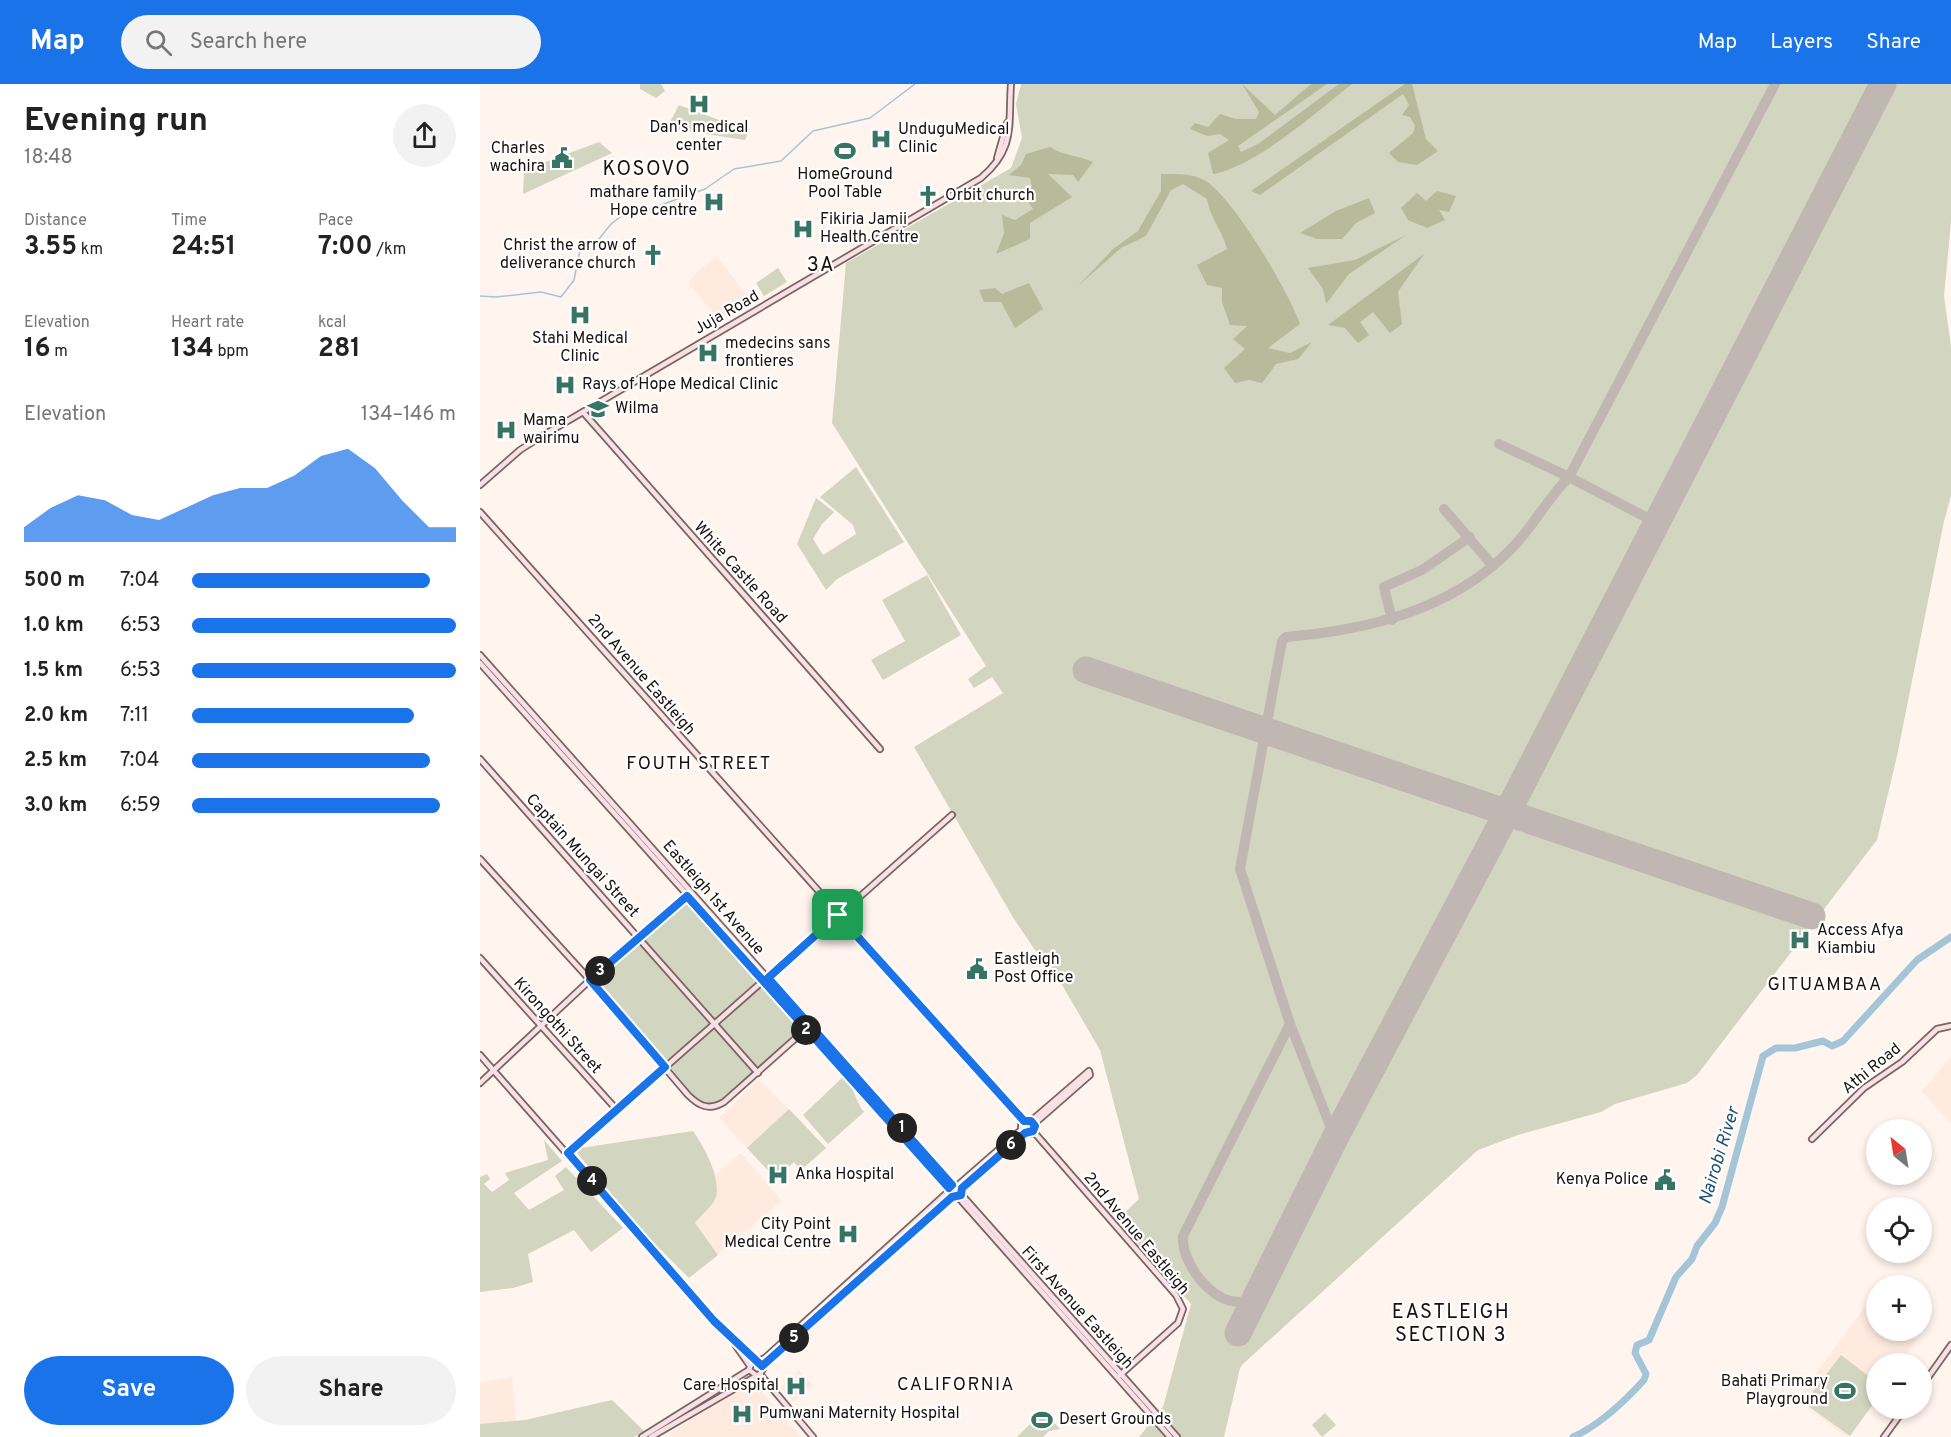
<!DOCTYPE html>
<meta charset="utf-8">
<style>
:root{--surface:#fff;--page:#f2f2f2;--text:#222;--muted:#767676;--accent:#1a73e8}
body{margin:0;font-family:Overpass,sans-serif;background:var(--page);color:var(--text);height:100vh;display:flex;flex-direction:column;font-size:22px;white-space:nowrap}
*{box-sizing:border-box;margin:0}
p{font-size:20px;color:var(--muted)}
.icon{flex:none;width:33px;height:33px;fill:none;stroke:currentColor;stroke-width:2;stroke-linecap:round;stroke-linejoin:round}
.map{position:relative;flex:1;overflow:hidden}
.panel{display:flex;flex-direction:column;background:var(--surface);width:480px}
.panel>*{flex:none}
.needle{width:39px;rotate:330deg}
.controls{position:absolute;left:1386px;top:1035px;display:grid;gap:12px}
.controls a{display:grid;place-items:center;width:66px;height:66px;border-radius:50%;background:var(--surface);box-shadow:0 3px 9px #0003;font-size:30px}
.pin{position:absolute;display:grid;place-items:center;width:51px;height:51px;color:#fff;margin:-26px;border-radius:12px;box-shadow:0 3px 9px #0006}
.km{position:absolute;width:30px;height:30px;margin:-15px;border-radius:50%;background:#222;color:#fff;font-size:16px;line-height:30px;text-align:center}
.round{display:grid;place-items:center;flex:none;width:63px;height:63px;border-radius:32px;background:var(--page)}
.summary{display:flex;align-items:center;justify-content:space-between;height:102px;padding:0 24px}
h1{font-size:33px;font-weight:700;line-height:45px}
.stats{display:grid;grid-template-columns:repeat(3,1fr);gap:9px;height:102px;padding:6px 24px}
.stats div{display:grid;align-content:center}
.stats b{font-size:26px;font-weight:700}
.stats small{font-size:16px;font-weight:400}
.stats p{font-size:16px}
.chart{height:168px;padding:12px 24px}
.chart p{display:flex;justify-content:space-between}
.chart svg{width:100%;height:108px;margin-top:6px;fill:var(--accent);opacity:.7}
.primary-button{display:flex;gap:12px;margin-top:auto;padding:12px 24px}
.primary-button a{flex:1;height:69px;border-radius:36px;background:var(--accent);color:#fff;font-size:24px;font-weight:700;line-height:69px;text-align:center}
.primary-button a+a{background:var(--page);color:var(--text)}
ul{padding:0 24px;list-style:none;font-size:20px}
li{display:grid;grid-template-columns:96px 72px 1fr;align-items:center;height:45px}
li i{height:15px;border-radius:8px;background:var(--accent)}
header{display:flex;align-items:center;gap:36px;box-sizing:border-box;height:84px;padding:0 30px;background:var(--accent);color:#fff}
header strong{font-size:28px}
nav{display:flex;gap:33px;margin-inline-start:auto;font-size:21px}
.search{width:420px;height:54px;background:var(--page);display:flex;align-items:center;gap:15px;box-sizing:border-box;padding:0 21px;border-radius:33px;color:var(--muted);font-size:22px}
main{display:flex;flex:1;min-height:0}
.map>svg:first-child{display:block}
.built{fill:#ffeae0}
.green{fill:#d2d5bf}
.forest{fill:#b7bb9b}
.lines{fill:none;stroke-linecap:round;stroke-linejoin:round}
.stream{stroke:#a4c5d8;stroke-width:1.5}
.river{stroke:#a4c5d8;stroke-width:7}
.taxiway{stroke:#c1b7b2;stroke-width:10}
.runway{stroke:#c1b7b2;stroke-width:27}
.secondary-casing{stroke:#76665f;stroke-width:8}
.secondary{stroke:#f9e0e7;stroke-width:4.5}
.route-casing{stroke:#fff;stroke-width:12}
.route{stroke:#1a73e8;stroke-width:8}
.labels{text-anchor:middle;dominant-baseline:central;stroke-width:4.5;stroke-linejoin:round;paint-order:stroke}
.poi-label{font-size:16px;fill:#18120f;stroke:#fff;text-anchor:start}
.street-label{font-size:16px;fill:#18120f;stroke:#fff}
.neighbourhood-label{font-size:18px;letter-spacing:1.5px;fill:#18120f;stroke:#fff}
.water-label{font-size:18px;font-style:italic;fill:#1a5370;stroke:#fff}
.quarter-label{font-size:20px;letter-spacing:1.5px;fill:#18120f;stroke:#fff}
</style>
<header>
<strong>Map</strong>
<div class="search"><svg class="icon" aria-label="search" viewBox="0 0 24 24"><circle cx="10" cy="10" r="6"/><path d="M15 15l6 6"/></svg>Search here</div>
<nav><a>Map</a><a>Layers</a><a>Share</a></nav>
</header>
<main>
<section class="panel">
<div class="summary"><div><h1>Evening run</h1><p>18:48</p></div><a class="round"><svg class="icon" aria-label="share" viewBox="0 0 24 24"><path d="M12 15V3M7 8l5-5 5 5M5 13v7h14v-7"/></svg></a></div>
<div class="stats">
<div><p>Distance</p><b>3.55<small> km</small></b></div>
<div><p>Time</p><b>24:51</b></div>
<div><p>Pace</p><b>7:00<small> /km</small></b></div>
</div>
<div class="stats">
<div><p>Elevation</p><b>16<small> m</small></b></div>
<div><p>Heart rate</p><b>134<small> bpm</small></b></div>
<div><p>kcal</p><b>281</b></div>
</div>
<div class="chart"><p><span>Elevation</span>134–146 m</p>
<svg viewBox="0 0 160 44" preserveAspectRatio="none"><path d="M0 44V38L10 30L20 25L30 27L40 33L50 35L60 30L70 25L80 22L90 22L100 17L110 9L120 6L130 14L140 27L150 38L160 38V44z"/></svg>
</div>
<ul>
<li><b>500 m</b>7:04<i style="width:90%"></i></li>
<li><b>1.0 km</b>6:53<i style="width:100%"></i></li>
<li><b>1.5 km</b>6:53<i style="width:100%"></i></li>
<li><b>2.0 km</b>7:11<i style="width:84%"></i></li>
<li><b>2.5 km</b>7:04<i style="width:90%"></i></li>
<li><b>3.0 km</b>6:59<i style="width:94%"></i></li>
</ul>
<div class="primary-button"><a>Save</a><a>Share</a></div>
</section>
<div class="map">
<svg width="1471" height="1353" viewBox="0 0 1471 1353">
<rect width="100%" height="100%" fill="#fff4ee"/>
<g class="built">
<path d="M237 172 273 220 242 239 210 202V197L218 187Z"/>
<path d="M1471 973V1040L1442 1007Z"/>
<path d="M279 995 346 1064 321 1086 314 1078 295 1094 239 1034Z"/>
<path d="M213 1047 236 1090 261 1069 302 1117 209 1194 104 1080 102 1064Z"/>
<path d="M1387 1220 1396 1227V1246L1424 1247 1437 1256 1420 1279 1396 1280V1313L1367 1353 1316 1316Z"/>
<path d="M319 1286 333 1301 314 1318 300 1303Z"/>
<path d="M32 1293 36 1337 0 1342V1299Z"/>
<path d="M267 1303 280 1306 321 1353H190L191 1348Z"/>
</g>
<g class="green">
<path d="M160 0H181L185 7 176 14 160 5Z"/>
<path d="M541 0H1471V138L1464 212 1471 262V412L1464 437 1417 672 1397 756 1217 991 1207 999 1135 1020 1121 1028 1038 1051 998 1066 763 1280 760 1284 744 1353H659L683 1323 711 1220 637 1136 659 1115 620 966 571 882 555 866 534 835 434 663 523 609 512 593 494 604 488 595 506 582 352 339 366 179 531 84 542 54 536 20Z"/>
<path d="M199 21 247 39 270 44 265 56 187 44Z"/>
<path d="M119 58 132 69 43 110 44 86Z"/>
<path d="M298 184 307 198 284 212 276 199Z"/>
<path d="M376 383 424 458 357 495 346 506 317 460 336 414 354 428 342 440 333 455 343 471 376 450 373 441 340 413Z"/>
<path d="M447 491 481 551 403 596 391 576 425 557 402 516Z"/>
<path d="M206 811 326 945 251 1012 230 1024 212 1015 110 896Z"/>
<path d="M364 992C374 1002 375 1017 384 1028L348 1060 323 1031Z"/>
<path d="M309 1025 346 1064 321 1086 314 1078 295 1094 267 1064Z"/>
<path d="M213 1047C224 1063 241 1093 236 1113 233 1122 220 1132 215 1139L238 1171 209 1194 166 1151 97 1069 101 1064Z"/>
<path d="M64 1056 82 1077 34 1109 49 1126 84 1106 75 1092 86 1083 143 1144 111 1168 94 1146 48 1170 53 1198 33 1204 0 1208V1093L7 1090 10 1095 4 1100 12 1108 29 1096 25 1089 68 1076Z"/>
<path d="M1361 1271 1396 1298V1316L1370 1352 1324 1319Z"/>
<path d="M132 1316 164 1347 154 1353H0V1340L45 1336Z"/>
<path d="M563 1327 580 1345 569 1347 563 1353H537Z"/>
<path d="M845 1329 856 1341 842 1353 832 1341Z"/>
</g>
<g class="forest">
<path d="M762 0 795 31 831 0H847L758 62 761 68 778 60 859 0H872C836 28 777 82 733 90L728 69 749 56 740 50 727 52 710 45 715 39 728 43 740 30 756 35H776L779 28Z"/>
<path d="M925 0H932L946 55 958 67 937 81 918 78 909 69 933 49 935 42 930 33 922 31 929 21 923 10 780 111 771 107Z"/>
<path d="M570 63C584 72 597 71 613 78L598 98 593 91 568 90 592 113 550 139V155L516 170 524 149 522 131 535 136 553 125 544 112 552 103 550 94 529 91 541 81 546 70Z"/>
<path d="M681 90C695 90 709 89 722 95 750 107 810 210 820 240L788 264 810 269 832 258 818 275 796 280 782 299 769 296 755 299 744 284 765 265 753 255 767 242 750 241 742 218V204L727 201 717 181 747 165C742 146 730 134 727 115L703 100 691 106 666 152 641 164 598 202 633 165 658 147 681 107Z"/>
<path d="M957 107 976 112 969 128 959 126 965 136 947 144 928 136 921 124 937 109 946 117Z"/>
<path d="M889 114 895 129 876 139 862 155H837L820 149 856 127Z"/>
<path d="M926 151 869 190 846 220 843 205 828 184 875 176Z"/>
<path d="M944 170 918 208 922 240 910 249 893 228 880 238 889 251 878 259 865 244 848 241Z"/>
<path d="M549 199 563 225 535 244 521 218H504L499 206 515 204 522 210Z"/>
</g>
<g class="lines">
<path class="stream" d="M0 212 16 213 61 208 81 213 94 196 100 166 119 155 131 140 144 130 170 125 225 105 254 85 301 77 333 47 390 34 435 0"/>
<path class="river" d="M1093 1353C1120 1341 1144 1318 1164 1296L1166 1290 1155 1269 1157 1261 1169 1256 1196 1193 1212 1175 1217 1162 1235 1139 1242 1123 1283 972 1296 964H1315L1343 957 1352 962 1363 957 1437 876 1471 853"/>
<g class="taxiway">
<path d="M964 425 1013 482"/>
<path d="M1177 439 1089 393 1295 0"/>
<path d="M912 536 904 503 942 486 990 453"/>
<path d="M855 1054 810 940 760 785 802 557 806 553C888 546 972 526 1031 465 1053 443 1067 415 1089 393L1019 360"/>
<path d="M781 1206C751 1243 700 1185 703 1152L810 940"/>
</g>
<g class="runway">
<path d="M606 586 1332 832"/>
<path d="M758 1249 855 1054 1027 729 1403 0"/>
</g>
<defs>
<g id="secondary">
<path d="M517 74 527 39"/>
<path d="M103 328 400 665"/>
<path d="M0 401 40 366 62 352 501 94C536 64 528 42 531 0"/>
<path d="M0 428 544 1037"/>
<path d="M0 571 472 1101"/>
<path d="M0 579 469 1104"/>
<path d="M0 675 278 989"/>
<path d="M0 775 110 896 208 1011C219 1022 229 1027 244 1018L326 945"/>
<path d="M0 874 137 1026"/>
<path d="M288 894 472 731"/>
<path d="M0 971 234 1237 276 1277"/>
<path d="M0 999 110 896 206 811"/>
<circle cx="548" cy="1043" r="7"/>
<path d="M551 1037 609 987 610 991 554 1040"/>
<path d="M553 1047 696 1211 703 1225 698 1239 640 1291"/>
<path d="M1332 1055 1384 1004 1422 978 1457 945 1471 942"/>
<path d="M88 1069 283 897"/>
<path d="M478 1101 542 1045"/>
<path d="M482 1104 545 1049"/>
<path d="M481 1110 697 1353"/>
<path d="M478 1113 690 1353"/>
<path d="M256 1262 270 1282"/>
<path d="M280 1290 333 1353"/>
<path d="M276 1291 269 1286 271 1280 285 1274 469 1107"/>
<path d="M1442 1302 1471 1261"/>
<path d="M162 1353 269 1286"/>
<path d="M171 1353 280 1290 288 1276 472 1113"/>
<path d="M1404 1353 1425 1324"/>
</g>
</defs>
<use href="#secondary" class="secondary-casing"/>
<use href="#secondary" class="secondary"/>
</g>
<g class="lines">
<defs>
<path id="route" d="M207 812 469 1104 472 1101 288 894 358 831 544 1037H551L555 1042 553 1047 545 1049 482 1104 481 1111 472 1113 282 1282 234 1237 88 1069 185 983 110 896Z"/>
</defs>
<use href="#route" class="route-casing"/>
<use href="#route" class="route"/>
</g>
<defs>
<symbol id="hospital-bare" viewBox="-9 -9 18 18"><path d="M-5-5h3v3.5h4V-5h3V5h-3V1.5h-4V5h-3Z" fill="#367563" stroke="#fff" stroke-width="2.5" paint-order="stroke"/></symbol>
<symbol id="stadium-bare" viewBox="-9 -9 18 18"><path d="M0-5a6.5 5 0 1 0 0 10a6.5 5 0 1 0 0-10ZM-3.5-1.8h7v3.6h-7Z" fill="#367563" stroke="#fff" stroke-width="2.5" paint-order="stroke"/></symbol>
<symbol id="civic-bare" viewBox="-9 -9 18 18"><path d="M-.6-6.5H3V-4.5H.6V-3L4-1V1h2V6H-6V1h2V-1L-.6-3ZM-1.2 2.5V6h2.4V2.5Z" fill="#367563" stroke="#fff" stroke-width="2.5" paint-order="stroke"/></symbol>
<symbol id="church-bare" viewBox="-9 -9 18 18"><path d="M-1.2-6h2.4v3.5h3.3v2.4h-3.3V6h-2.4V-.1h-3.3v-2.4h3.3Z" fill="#367563" stroke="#fff" stroke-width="2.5" paint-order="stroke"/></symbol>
<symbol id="university-bare" viewBox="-9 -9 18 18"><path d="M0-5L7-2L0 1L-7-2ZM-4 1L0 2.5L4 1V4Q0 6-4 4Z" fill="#367563" stroke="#fff" stroke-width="2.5" paint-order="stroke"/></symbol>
</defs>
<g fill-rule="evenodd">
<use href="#hospital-bare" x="204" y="5" width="30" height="30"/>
<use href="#hospital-bare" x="386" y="40" width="30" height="30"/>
<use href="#stadium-bare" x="350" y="52" width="30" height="30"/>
<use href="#civic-bare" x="67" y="59" width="30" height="30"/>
<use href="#church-bare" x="433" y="97" width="30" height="30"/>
<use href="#hospital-bare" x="219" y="103" width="30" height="30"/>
<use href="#hospital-bare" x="308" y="130" width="30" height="30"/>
<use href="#church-bare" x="158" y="156" width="30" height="30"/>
<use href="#hospital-bare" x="85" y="216" width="30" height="30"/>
<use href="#hospital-bare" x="213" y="254" width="30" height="30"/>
<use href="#hospital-bare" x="70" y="286" width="30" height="30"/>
<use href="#university-bare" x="103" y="310" width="30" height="30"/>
<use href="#hospital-bare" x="11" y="331" width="30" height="30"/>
<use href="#hospital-bare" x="1305" y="841" width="30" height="30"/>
<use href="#civic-bare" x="482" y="870" width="30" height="30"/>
<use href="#hospital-bare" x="283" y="1076" width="30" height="30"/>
<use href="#civic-bare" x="1170" y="1081" width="30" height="30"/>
<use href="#hospital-bare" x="353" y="1135" width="30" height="30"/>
<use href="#hospital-bare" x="301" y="1287" width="30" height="30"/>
<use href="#stadium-bare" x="1350" y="1292" width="30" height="30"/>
<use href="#hospital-bare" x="247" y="1315" width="30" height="30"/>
<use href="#stadium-bare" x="547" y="1321" width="30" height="30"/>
</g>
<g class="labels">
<g class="poi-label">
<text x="219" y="44" text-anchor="middle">Dan's medical<tspan x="219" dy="18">center</tspan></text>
<text x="418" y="46">UnduguMedical<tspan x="418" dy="18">Clinic</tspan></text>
<text x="65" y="65" text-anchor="end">Charles<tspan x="65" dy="18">wachira</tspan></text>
<text x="365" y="91" text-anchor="middle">HomeGround<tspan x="365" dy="18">Pool Table</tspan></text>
<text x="217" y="109" text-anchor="end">mathare family<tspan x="217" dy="18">Hope centre</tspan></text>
<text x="465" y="112">Orbit church</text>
<text x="340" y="136">Fikiria Jamii<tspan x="340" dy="18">Health Centre</tspan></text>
<text x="156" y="162" text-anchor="end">Christ the arrow of<tspan x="156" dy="18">deliverance church</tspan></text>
<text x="100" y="255" text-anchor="middle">Stahi Medical<tspan x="100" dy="18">Clinic</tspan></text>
<text x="245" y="260">medecins sans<tspan x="245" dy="18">frontieres</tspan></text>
<text x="102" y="301">Rays of Hope Medical Clinic</text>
<text x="135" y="325">Wilma</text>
<text x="43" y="337">Mama<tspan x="43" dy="18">wairimu</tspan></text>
<text x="1337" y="847">Access Afya<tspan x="1337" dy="18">Kiambiu</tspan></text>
<text x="514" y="876">Eastleigh<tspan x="514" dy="18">Post Office</tspan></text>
<text x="315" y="1091">Anka Hospital</text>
<text x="1168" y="1096" text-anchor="end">Kenya Police</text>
<text x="351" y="1141" text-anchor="end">City Point<tspan x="351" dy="18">Medical Centre</tspan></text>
<text x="1348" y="1298" text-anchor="end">Bahati Primary<tspan x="1348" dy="18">Playground</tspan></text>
<text x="299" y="1302" text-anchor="end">Care Hospital</text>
<text x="279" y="1330">Pumwani Maternity Hospital</text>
<text x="579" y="1336">Desert Grounds</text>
</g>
<g class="street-label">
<text transform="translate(247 229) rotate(-30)">Juja Road</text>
<text transform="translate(260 489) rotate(48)">White Castle Road</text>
<text transform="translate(161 591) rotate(49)">2nd Avenue Eastleigh</text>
<text transform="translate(102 772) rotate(48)">Captain Mungai Street</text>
<text transform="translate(233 814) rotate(49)">Eastleigh 1st Avenue</text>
<text transform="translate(77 942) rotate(48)">Kirongothi Street</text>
<text transform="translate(1392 985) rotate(-39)">Athi Road</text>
<text transform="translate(656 1150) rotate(50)">2nd Avenue Eastleigh</text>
<text transform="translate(597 1224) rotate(48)">First Avenue Eastleigh</text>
</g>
<g class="neighbourhood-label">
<text x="219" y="680">FOUTH STREET</text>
<text x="1345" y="901">GITUAMBAA</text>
<text x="476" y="1301">CALIFORNIA</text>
</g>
<g class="water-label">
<text transform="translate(1240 1072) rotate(-73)">Nairobi River</text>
</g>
<g class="quarter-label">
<text x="167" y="86">KOSOVO</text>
<text x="341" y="182">3A</text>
<text x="971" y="1229">EASTLEIGH<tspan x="971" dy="23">SECTION 3</tspan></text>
</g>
</g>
</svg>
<div class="controls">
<a><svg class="needle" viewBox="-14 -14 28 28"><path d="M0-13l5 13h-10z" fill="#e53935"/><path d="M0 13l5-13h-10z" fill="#767676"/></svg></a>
<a><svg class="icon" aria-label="locate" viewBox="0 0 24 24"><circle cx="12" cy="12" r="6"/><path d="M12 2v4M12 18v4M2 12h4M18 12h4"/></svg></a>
<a>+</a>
<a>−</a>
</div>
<div class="pin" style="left:358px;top:831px;background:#1e9e55"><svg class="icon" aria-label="arrive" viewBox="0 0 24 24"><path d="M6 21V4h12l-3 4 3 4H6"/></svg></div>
<b class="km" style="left:422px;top:1044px">1</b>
<b class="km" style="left:326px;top:946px">2</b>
<b class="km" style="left:120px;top:887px">3</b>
<b class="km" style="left:112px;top:1097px">4</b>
<b class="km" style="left:314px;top:1254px">5</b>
<b class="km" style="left:531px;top:1061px">6</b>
</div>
</main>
